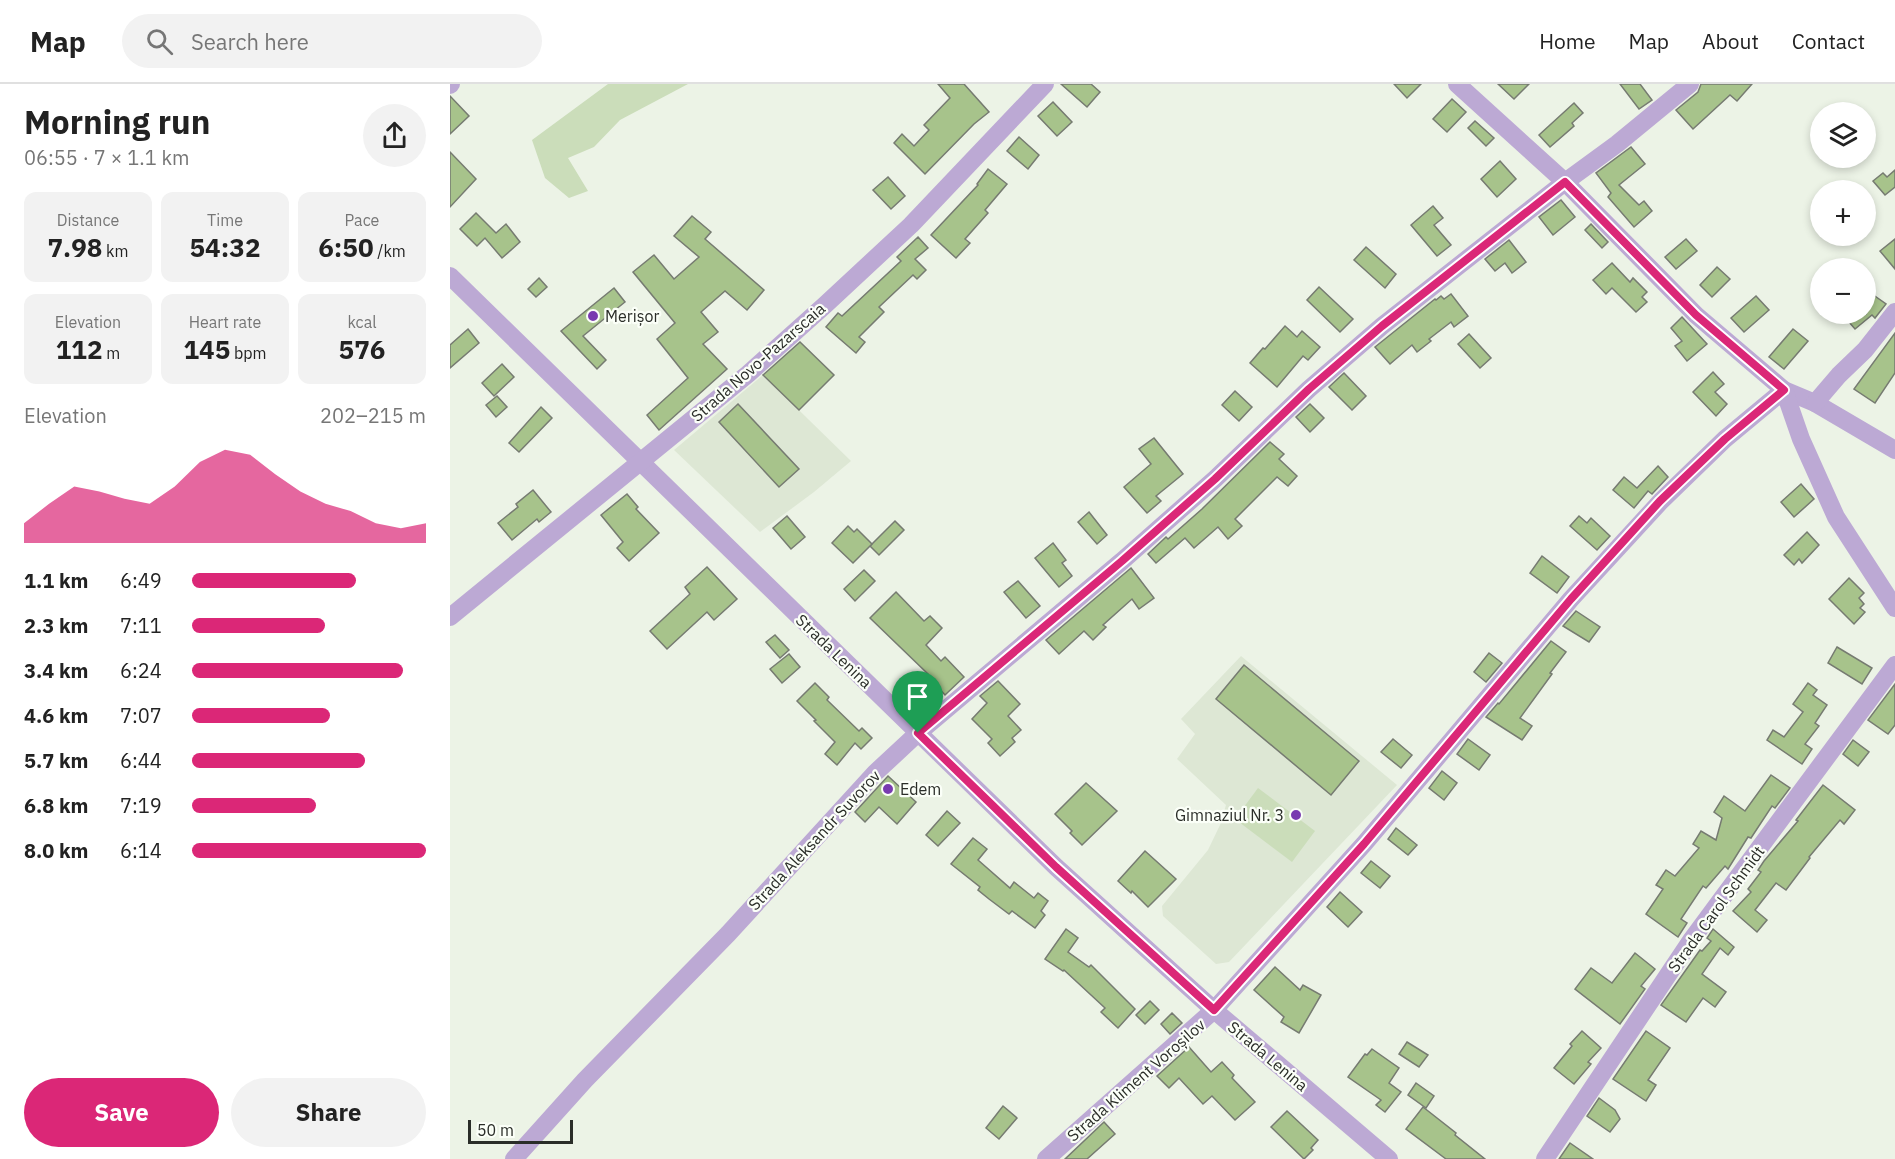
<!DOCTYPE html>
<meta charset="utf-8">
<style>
:root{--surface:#fff;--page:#f2f2f2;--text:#222;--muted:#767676;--line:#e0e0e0;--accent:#db2777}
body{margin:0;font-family:"IBM Plex Sans",sans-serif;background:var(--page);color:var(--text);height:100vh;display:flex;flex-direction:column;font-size:22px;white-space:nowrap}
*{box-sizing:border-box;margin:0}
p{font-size:20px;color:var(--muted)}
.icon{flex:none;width:33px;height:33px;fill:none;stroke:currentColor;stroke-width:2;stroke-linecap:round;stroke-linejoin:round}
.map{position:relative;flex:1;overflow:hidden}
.side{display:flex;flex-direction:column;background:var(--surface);width:450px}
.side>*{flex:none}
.tools{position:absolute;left:1360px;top:18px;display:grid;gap:12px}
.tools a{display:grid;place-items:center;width:66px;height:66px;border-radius:50%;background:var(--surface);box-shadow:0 3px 9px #0003;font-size:30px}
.scale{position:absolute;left:18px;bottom:15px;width:105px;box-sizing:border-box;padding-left:6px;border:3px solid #2a2d28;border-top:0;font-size:16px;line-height:21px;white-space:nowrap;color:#2a2d28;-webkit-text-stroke:4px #fbfff8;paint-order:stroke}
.pin{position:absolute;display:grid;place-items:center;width:51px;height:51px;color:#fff;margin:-62px -26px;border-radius:50% 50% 50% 0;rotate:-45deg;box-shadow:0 0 6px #0007}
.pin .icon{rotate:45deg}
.round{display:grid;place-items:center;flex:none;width:63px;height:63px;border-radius:32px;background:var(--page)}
.head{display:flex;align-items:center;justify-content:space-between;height:102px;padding:0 24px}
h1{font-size:33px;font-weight:700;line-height:45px}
.metrics{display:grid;grid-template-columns:repeat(3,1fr);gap:9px;height:102px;padding:6px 24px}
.metrics div{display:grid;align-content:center;border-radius:12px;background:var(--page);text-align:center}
.metrics b{font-size:26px;font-weight:700}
.metrics small{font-size:16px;font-weight:400}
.metrics p{font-size:16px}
.chart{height:168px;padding:12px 24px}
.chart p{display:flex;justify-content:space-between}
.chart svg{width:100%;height:108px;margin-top:6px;fill:var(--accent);opacity:.7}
.button{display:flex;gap:12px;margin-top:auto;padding:12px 24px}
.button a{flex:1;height:69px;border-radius:36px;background:var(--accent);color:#fff;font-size:24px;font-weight:700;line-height:69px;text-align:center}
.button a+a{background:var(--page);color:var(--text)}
ul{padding:0 24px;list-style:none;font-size:20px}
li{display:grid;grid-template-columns:96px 72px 1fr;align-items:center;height:45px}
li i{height:15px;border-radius:8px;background:var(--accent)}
header{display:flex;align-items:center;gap:36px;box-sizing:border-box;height:84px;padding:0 30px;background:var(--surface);border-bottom:2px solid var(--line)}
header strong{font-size:28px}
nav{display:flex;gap:33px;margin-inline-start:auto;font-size:21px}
.search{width:420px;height:54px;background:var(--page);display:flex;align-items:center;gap:15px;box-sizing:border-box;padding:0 21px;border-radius:33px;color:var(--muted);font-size:22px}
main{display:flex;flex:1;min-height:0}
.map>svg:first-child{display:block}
.built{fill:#dde7d4}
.green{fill:#cbddba}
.building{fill:#a7c38b;stroke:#767b71;stroke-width:1.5}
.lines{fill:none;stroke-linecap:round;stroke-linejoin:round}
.minor{stroke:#bca9d4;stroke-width:18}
.route-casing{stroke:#fff;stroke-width:12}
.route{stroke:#db2777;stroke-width:8}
.poi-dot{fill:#793bb0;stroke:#fbfff8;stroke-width:2}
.labels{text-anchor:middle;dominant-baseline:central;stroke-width:4.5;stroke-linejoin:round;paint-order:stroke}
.poi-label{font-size:16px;fill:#2a2d28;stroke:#fbfff8;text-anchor:start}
.street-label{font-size:16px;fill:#2a2d28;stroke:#fbfff8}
</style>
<header>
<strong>Map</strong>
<div class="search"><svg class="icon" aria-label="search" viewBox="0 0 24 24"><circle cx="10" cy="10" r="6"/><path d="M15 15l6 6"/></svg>Search here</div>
<nav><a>Home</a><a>Map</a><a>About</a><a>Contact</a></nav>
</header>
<main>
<section class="side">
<div class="head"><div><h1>Morning run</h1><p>06:55 · 7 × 1.1 km</p></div><a class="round"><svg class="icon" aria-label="share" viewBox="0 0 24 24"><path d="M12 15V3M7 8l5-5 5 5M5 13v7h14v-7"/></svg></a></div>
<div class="metrics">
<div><p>Distance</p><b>7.98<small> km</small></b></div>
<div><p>Time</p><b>54:32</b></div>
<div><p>Pace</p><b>6:50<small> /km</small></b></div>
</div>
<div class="metrics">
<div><p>Elevation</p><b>112<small> m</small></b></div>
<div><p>Heart rate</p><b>145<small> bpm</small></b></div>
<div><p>kcal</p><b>576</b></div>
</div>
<div class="chart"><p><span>Elevation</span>202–215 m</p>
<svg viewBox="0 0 160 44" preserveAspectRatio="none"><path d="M0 44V36L10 28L20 21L30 23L40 26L50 28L60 21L70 11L80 6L90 8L100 16L110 23L120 28L130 31L140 36L150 38L160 36V44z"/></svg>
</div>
<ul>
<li><b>1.1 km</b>6:49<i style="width:70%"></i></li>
<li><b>2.3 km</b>7:11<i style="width:57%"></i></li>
<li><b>3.4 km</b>6:24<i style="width:90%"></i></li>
<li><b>4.6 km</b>7:07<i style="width:59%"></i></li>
<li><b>5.7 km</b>6:44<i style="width:74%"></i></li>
<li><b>6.8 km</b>7:19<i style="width:53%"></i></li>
<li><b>8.0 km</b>6:14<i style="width:100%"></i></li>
</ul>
<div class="button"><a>Save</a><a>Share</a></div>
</section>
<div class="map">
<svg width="1445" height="1075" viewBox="0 0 1445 1075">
<rect width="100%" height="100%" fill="#ecf3e6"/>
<g class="built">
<path d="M313 291 401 377 364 408 310 448 224 366Z"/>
<path d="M791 572 947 701 779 878 766 880 713 832 712 822 758 766 770 741 776 721 727 675 745 650 731 635Z"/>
</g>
<g class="green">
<path d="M158 0H238L170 36 144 63 118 74 138 107 119 114 95 94 82 56Z"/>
<path d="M808 704 865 747 842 778 785 735Z"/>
</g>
<g class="building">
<path d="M488 0H514L539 28 524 40 475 90 444 59 452 50 464 62 479 46 474 41 500 14Z"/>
<path d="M611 0H641L650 8 637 23Z"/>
<path d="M944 0H971L957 14Z"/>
<path d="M1048 0H1079L1064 15Z"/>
<path d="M1170 0H1190L1202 16 1189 25Z"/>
<path d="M1251 0H1302L1287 17 1280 11 1243 45 1226 26 1248 8Z"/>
<path d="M0 12 19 32 0 50Z"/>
<path d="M1002 15 1016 28 997 48 983 35Z"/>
<path d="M603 18 622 38 607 52 588 32Z"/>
<path d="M1124 19 1133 29 1122 39 1124 42 1100 63 1089 51Z"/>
<path d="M1025 37 1044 54 1036 62 1018 44Z"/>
<path d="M569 53 589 71 578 85 557 67Z"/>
<path d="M1181 63 1195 80 1169 101 1189 121 1194 117 1202 127 1184 143 1158 113 1161 109 1146 89Z"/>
<path d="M0 68 26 95 0 123Z"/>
<path d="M1050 77 1066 95 1047 113 1031 95Z"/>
<path d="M538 85 557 100 535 126 538 129 515 155 520 159 506 174 481 151 528 101 527 100Z"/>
<path d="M1445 86V103L1435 111 1423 97 1433 89 1437 93Z"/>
<path d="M438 93 455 112 441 125 423 106Z"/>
<path d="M1111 116 1125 133 1103 151 1089 133Z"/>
<path d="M983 122 993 134 984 141 1001 161 987 172 961 141Z"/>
<path d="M26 129 46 149 56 140 70 158 52 174 35 154 27 162 10 145Z"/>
<path d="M242 132 261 148 255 155 314 206 297 226 275 207 251 228 268 248 253 260 277 285 209 346 197 331 238 294 207 255 225 239 183 188 204 171 224 195 249 173 224 152Z"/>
<path d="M1141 140 1158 158 1152 164 1135 146Z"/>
<path d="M468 153 478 164 465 175 476 186 467 195 463 191 429 223 434 228 409 253 415 258 406 269 376 243 388 229 392 232 451 177 447 173Z"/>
<path d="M1236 155 1247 167 1226 185 1215 173Z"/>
<path d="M1445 155V185L1430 167Z"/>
<path d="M1059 156 1076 178 1062 189 1055 179 1045 187 1035 175Z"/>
<path d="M916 163 946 190 935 204 904 176Z"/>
<path d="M1162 179 1180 198 1183 194 1197 208 1192 213 1197 218 1186 228 1162 204 1156 210 1143 196Z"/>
<path d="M1267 183 1280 195 1262 213 1250 201Z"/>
<path d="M89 194 97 203 86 213 78 205Z"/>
<path d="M869 203 903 235 890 248 857 216Z"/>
<path d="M164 204 175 218 133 252 156 276 147 285 111 247Z"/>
<path d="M1001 210 1018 232 1004 243 1001 238 979 255 981 257 967 268 962 261 940 280 925 263 985 215 986 216 991 212 994 215Z"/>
<path d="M1422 210 1436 220 1425 234 1422 231 1405 245 1392 230H1416V218Z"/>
<path d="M1306 212 1319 226 1294 248 1281 234Z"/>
<path d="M1232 233 1257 260 1237 277 1225 262 1232 257 1221 244Z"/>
<path d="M835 242 847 253 852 247 870 263 858 276 853 272 827 303 800 279 813 264 815 265Z"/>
<path d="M18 245 29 259 0 284V261Z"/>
<path d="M1343 245 1358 257 1334 285 1319 273Z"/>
<path d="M1445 249V289L1425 319 1404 305Z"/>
<path d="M1019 250 1041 274 1030 284 1008 260Z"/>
<path d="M350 258 384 291 349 326 313 291Z"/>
<path d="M52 280 64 293 44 312 32 299Z"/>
<path d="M1263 288 1274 300 1265 308 1277 320 1266 332 1243 308Z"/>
<path d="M894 289 916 312 902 326 879 303Z"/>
<path d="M785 307 802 323 789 337 772 321Z"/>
<path d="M47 312 57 323 46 333 36 321Z"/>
<path d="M288 320 349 385 329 403 269 338Z"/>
<path d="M860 320 874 334 860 348 846 333Z"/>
<path d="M91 323 102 334 69 368 59 359Z"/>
<path d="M704 354 733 390 706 412 711 417 697 429 674 403 701 380 689 365Z"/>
<path d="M820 358 834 370 829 375 847 392 838 402 827 393 785 435 792 442 778 455 768 443 744 464 735 454 706 479 698 470 716 453 718 455 752 425Z"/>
<path d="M1208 382 1218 393 1202 410 1198 407 1184 424 1163 406 1174 393 1187 404Z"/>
<path d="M1351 400 1364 415 1344 433 1331 418Z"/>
<path d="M83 406 101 428 89 438 87 435 62 456 48 439 68 423 66 420Z"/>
<path d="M177 410 188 423 186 425 209 449 179 477 167 464 173 458 151 431Z"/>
<path d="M639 428 657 451 647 460 628 438Z"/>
<path d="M337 432 355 453 341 465 323 444Z"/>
<path d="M1129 432 1137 439 1141 434 1160 452 1147 466 1120 442Z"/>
<path d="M445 437 454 446 429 471 420 462Z"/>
<path d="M398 442 404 448 407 445 422 460 403 479 382 459Z"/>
<path d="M1357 448 1369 461 1352 479 1349 475 1344 481 1334 471Z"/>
<path d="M603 459 616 476 612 479 622 492 609 503 585 474Z"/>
<path d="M1092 472 1119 493 1107 509 1080 489Z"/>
<path d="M257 483 287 515 264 536 257 528 217 565 200 547 240 510 235 503Z"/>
<path d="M681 484 704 514 689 525 682 515 653 541 656 543 643 556 634 547 609 570 596 556Z"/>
<path d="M414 486 425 497 405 517 394 505Z"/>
<path d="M1399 494 1414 509 1409 514 1414 520 1410 524 1415 528 1404 540 1379 515Z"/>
<path d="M568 497 590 522 576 534 554 508Z"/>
<path d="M446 508 474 537 480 532 492 544 476 561 491 577 495 573 514 593 495 611 477 591 478 590 420 534Z"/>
<path d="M1126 527 1150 543 1139 558 1113 542Z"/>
<path d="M325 551 339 566 330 574 316 558Z"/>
<path d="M1101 557 1116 568 1100 589 1102 590 1070 634 1082 642 1072 656 1036 633 1048 619 1049 620Z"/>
<path d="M1387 563 1422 584 1412 600 1378 579Z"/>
<path d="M1039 569 1052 579 1036 598 1024 588Z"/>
<path d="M339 570 350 583 332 599 320 585Z"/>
<path d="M794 581 909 677 881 711 766 615Z"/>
<path d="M548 597 570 620 558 632 571 646 562 654 565 658 550 672 538 659 542 655 522 635 537 619 530 612Z"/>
<path d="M365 599 379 613 377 616 409 647 412 644 422 654 411 665 405 659 387 681 375 670 385 658 364 637 366 636 347 617Z"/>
<path d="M1358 599 1367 606 1363 611 1377 621 1365 639 1369 642 1355 660 1362 665 1352 680 1317 656 1323 646 1334 653 1353 628 1343 620Z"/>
<path d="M1445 600V641L1438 650 1418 636Z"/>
<path d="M943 655 962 671 951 684 931 668Z"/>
<path d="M1018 655 1040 671 1029 686 1007 670Z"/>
<path d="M1403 656 1419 668 1408 682 1393 670Z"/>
<path d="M992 687 1007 699 994 716 979 704Z"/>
<path d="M1321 691 1340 704 1325 724 1322 722 1301 754 1298 753 1278 785 1275 782 1256 804 1253 802 1231 835 1237 839 1228 853 1196 830 1213 805 1206 801 1216 786 1225 792 1249 764 1243 760 1251 747 1266 756 1272 734 1264 728 1274 712 1295 727Z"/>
<path d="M438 692 466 718 447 740 429 723 415 738 405 728Z"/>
<path d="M636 699 667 727 632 761 620 749 622 747 605 730Z"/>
<path d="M1373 701 1405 726 1394 740 1390 736 1359 773 1360 774 1336 806 1326 799 1305 826 1317 836 1307 848 1283 827 1301 808 1298 805 1311 788 1308 786 1314 777 1348 737 1346 736Z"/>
<path d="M497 727 510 739 488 762 476 751Z"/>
<path d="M946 744 967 761 958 771 938 755Z"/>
<path d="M523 754 537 765 528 776 560 804 564 798 584 814 588 809 598 817 591 827 595 831 585 844 562 827 559 830 539 815 528 806 530 803 501 780Z"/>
<path d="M695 767 726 795 698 823 682 807 681 809 668 797Z"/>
<path d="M921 777 940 792 930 804 911 789Z"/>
<path d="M890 808 912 828 898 843 877 823Z"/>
<path d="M616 845 628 854 618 868 639 883 641 881 685 925 668 944 651 928 655 924 614 886 613 887 595 875Z"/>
<path d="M1263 845 1284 863 1278 871 1270 864 1252 890 1276 908 1265 923 1253 914 1236 938 1211 921 1250 866 1252 867 1261 857 1257 854Z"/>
<path d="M1185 869 1205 885 1191 902 1195 905 1170 940 1125 905 1141 884 1162 899Z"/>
<path d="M825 883 850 906 853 901 871 911 849 949 831 938 834 933 804 906Z"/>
<path d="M700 917 709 926 695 940 686 931Z"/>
<path d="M722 929 732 939 720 950 711 940Z"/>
<path d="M1132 947 1151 964 1138 978 1141 980 1124 1000 1104 984 1122 962 1120 960Z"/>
<path d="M1196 947 1220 964 1198 996 1206 1001 1196 1017 1163 995Z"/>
<path d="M957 958 978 971 969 983 949 970Z"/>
<path d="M739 963 761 988 772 978 784 991 782 994 805 1018 785 1036 762 1012 753 1020 729 994 719 1004 707 992Z"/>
<path d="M922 965 949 984 939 999 951 1008 935 1028 926 1021 931 1016 898 993 915 970 917 971Z"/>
<path d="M966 999 984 1012 976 1024 958 1011Z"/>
<path d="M1149 1014 1165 1026 1170 1035 1160 1048 1137 1032Z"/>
<path d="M553 1022 567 1034 549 1055 536 1044Z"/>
<path d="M973 1023 1006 1049 1005 1051 1035 1075H996L956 1045Z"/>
<path d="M837 1027 868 1056 861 1064 863 1066 854 1075 821 1043Z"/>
<path d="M654 1038 665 1050 637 1075H615Z"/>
<path d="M1120 1059 1143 1075H1109Z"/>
</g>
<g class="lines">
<g class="minor">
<path d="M1007 0 1115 98 1246 231 1334 306 1365 319 1445 366"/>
<path d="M0 1 1 0"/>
<path d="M0 192 606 783 764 926 939 1075"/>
<path d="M1365 319 1389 291 1415 266 1445 228"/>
<path d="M0 533 298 290 375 221 461 141 595 0"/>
<path d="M64 1075 135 996 278 850 425 689 468 649 672 477 765 395 859 305 932 242 1115 98 1167 60 1240 0"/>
<path d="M596 1075 764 926 914 760 1121 515 1211 417 1275 355 1334 306 1351 355 1386 433 1445 524"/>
<path d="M1095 1075 1242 855 1445 581"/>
</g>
</g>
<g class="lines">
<defs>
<path id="route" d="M1115 98 1246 231 1334 306 1275 355 1210 417 1121 515 914 760 764 926 606 783 468 649 672 477 765 395 859 305 932 242Z"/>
</defs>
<use href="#route" class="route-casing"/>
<use href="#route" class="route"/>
</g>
<g class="poi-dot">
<circle cx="143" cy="232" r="6"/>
<circle cx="438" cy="705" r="6"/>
<circle cx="846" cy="731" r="6"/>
</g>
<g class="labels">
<g class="poi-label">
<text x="155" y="232">Merișor</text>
<text x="450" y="705">Edem</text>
<text x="834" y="731" text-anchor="end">Gimnaziul Nr. 3</text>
</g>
<g class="street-label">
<text transform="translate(308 278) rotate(-41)">Strada Novo-Pazarscaia</text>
<text transform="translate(384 567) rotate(44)">Strada Lenina</text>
<text transform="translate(364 756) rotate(-47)">Strada Aleksandr Suvorov</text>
<text transform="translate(1266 825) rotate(-54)">Strada Carol Schmidt</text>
<text transform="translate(818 972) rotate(40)">Strada Lenina</text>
<text transform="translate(686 996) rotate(-41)">Strada Kliment Voroșilov</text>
</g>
</g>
</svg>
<div class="tools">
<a><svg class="icon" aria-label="layers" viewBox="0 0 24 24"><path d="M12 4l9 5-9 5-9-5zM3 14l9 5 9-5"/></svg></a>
<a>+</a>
<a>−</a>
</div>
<div class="scale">50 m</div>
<div class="pin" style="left:468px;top:649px;background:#1e9e55"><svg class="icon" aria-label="arrive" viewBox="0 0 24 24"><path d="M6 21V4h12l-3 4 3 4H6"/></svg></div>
</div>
</main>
